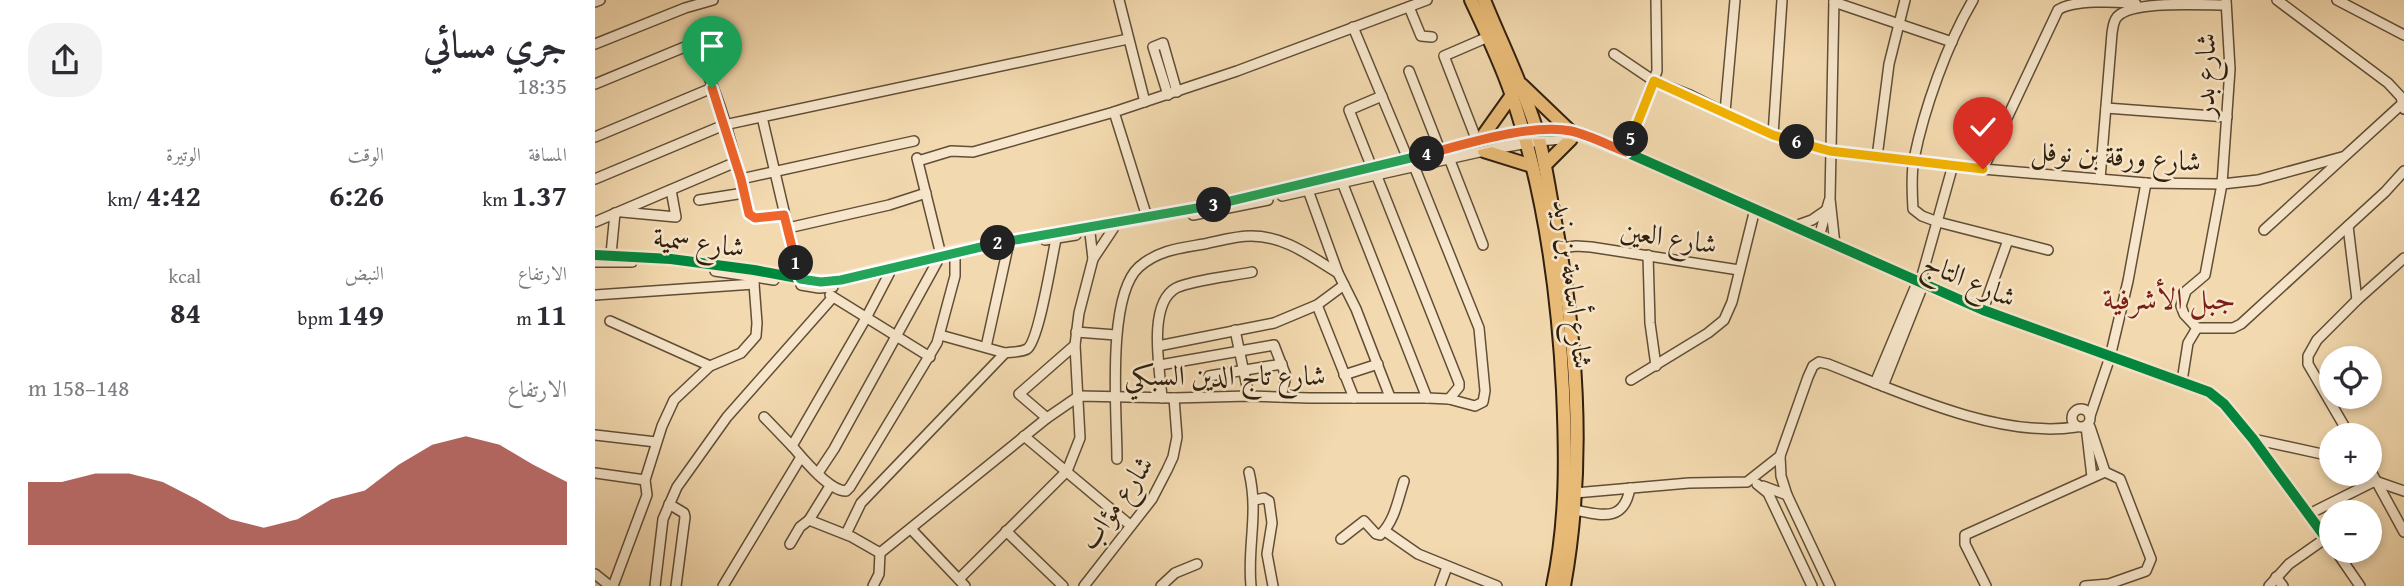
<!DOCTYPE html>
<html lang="ar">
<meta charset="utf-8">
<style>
:root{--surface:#fff;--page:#f2f2f3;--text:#2b2b33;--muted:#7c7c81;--accent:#8f2418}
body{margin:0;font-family:"Gentium Book Plus",Amiri,serif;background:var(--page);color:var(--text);direction:rtl;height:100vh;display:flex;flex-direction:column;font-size:26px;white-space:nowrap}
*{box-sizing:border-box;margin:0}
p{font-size:23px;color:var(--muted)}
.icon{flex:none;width:38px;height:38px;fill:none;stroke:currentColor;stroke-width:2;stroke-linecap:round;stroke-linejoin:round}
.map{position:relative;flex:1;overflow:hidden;direction:ltr}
.panel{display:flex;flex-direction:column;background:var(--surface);width:595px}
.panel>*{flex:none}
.controls{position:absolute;left:1724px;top:346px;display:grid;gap:14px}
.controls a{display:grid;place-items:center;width:63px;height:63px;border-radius:50%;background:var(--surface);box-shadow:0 4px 10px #0003;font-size:35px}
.pin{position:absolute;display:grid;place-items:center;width:60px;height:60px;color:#fff;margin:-72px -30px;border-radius:50% 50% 50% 0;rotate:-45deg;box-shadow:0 0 7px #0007}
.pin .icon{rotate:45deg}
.km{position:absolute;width:35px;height:35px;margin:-18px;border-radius:50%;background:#222;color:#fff;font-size:19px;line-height:35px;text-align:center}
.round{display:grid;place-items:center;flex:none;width:74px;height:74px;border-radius:28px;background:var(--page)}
.head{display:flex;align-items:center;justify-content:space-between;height:119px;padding:0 28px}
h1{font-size:38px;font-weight:700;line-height:52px}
.metrics{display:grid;grid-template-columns:repeat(3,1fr);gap:10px;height:119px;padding:7px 28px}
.metrics div{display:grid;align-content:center}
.metrics b{font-size:30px;font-weight:700}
.metrics small{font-size:19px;font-weight:400}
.metrics p{font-size:19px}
.chart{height:196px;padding:14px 28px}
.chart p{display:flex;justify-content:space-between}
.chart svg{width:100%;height:126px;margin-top:7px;fill:var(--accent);opacity:.7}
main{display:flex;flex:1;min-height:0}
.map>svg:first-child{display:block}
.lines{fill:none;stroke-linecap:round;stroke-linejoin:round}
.minor-casing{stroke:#604e36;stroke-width:12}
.highway-casing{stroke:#2f1f0d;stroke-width:16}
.minor{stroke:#f7e6cb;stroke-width:9}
.highway{stroke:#eabc78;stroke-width:12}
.cycleway-casing{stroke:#f7e6cb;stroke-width:15}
.cycleway{stroke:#00873e;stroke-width:10}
.split-1-casing{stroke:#fff;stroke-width:14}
.split-2-casing{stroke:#fff;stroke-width:14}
.split-3-casing{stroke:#fff;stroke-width:14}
.split-4-casing{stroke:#fff;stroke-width:14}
.split-5-casing{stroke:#fff;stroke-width:14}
.split-6-casing{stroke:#fff;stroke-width:14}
.split-7-casing{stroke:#fff;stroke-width:14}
.split-1{stroke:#f0652b;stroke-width:9}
.split-2{stroke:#22a559;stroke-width:9}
.split-3{stroke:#22a559;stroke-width:9}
.split-4{stroke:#22a559;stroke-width:9}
.split-5{stroke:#f0652b;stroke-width:9}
.split-6{stroke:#f5b400;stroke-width:9}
.split-7{stroke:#f5b400;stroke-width:9}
.labels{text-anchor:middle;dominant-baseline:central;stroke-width:5;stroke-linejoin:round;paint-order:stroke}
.street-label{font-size:28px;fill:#2f1f0d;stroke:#f7e6cb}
.neighbourhood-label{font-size:30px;fill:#7a1f14;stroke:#f7e6cb}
</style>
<main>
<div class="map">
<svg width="1809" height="586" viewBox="0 0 1809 586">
<rect width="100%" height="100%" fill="#f3d9af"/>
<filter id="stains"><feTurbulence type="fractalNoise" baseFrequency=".00286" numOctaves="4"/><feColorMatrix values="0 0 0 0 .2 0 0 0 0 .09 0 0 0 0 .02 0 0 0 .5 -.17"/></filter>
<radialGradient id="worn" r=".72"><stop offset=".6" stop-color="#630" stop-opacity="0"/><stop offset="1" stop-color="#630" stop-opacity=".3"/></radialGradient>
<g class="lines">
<defs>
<g id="minor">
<path d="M524 0 550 102"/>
<path d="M1239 0 1235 199 1240 245"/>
<path d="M1378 0C1352 44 1329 109 1319 159 1316 174 1317 193 1318 209L1327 216 1343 222 1453 250"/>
<path d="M1682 0 1793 83 1806 97 1809 109"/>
<path d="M1742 0 1809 35"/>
<path d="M0 2 5 0"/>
<path d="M1239 2 1357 42"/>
<path d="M814 7 826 36 837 37"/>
<path d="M758 27 813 159"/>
<path d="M0 44 90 8 118 0"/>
<path d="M1019 54 1059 81 1095 95 1155 125 1178 135 1235 151 1388 169 1551 183 1627 184 1663 180 1747 157"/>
<path d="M814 71 845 150"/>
<path d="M0 84 92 46H97C125 86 142 166 154 214L160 218 189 214"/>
<path d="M573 95 558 47 568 43 582 92"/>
<path d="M1511 108 1632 117"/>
<path d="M1130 112 1140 0"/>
<path d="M167 117 205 279"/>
<path d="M1178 135 1187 0"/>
<path d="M0 137 117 88"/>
<path d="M882 141 849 56 893 37"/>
<path d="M1031 152 1062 71 1061 0"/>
<path d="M1282 157 1294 64 1310 0"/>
<path d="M322 158 346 255"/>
<path d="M854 158 888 245"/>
<path d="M323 161 356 151 378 152 519 112"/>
<path d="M777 168 754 110 787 96"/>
<path d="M1388 169 1463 10C1477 0 1523 1 1541 4"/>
<path d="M781 174 864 383V387L854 399"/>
<path d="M0 179 129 125 533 39"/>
<path d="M146 179 319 141"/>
<path d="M1505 179 1517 33C1518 28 1518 22 1522 17 1537 0 1606 5 1631 5"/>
<path d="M747 182 832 398"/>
<path d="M713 190 743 273 761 309 795 397"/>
<path d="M687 196 889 151 944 141 978 138"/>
<path d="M104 200 149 193"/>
<path d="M27 212 81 217 76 190"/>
<path d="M598 215 673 200"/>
<path d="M552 217 519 112 642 71 832 0"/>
<path d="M0 222 141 162"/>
<path d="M1200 226 1217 220 1230 211"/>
<path d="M1753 226 1762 300"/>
<path d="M193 228 294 205 331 193"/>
<path d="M1669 230 1808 103"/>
<path d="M495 233 498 259"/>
<path d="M1224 237 1234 201"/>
<path d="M450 240 481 235"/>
<path d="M959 249 981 246 996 247 1144 270"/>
<path d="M16 254 20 213"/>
<path d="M0 255 76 259 159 270 213 280 235 282 363 251 628 204 928 132 975 131 1031 152 1388 310 1614 392 1629 404 1658 439 1736 545"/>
<path d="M1053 255 1055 323 1061 366"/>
<path d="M0 262H37"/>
<path d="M120 271 179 280"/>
<path d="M294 274 271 318 197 446C208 459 234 491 251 491L255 487 342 343 360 276V258"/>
<path d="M206 285 224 288 238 287"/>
<path d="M0 295 159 284"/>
<path d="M235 295 335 357"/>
<path d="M722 305 759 398"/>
<path d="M1388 310 1413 240"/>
<path d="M15 321 115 366"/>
<path d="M1602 328 1589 314 1586 306 1591 291 1610 275 1627 184 1635 69 1631 0"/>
<path d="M1602 328H1638L1646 324 1790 192 1809 171"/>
<path d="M640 330 654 396"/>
<path d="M481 332 521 335"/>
<path d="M345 335 410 353"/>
<path d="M563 346 679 323 722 305 749 285"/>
<path d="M391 347 413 247"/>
<path d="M565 365 679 345 691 376 686 397"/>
<path d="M749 375 783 364"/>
<path d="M614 376 687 364"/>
<path d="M1036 380 1113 333 1129 320 1137 302 1160 209"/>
<path d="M1587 381 1593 343 1602 328"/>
<path d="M1280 383 1322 283 1326 279 1358 165"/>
<path d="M1288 386 1328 285 1327 281"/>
<path d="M567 398C565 370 552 304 581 288 597 280 638 276 657 272"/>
<circle cx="1486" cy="418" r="9"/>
<path d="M1495 416 1515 357 1533 281 1551 183"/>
<path d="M169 417 197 446"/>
<path d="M452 418 424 394 480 345"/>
<path d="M1491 426 1497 477"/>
<path d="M1495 427 1510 472"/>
<path d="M0 435 61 442"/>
<path d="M429 436 535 525"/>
<path d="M1755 436 1713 364V356L1722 340 1762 300 1809 258"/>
<path d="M1658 439 1736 456"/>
<path d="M522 459C522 415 511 297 544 267 563 250 586 248 609 244 624 241 640 236 656 236 690 236 715 256 743 273"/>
<path d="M1774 468 1809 532"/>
<path d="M654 472C664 514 652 546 656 586"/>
<path d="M0 473 50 480"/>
<path d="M223 473 239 449 342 262"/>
<path d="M1780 481 1809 491"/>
<path d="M1162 484 1173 493 1217 586"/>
<path d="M1168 486 1192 495 1186 476 1185 456"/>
<path d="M980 493 1094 483 1152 482 1185 456 1213 377 1218 366 1224 362 1233 364C1304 392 1404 439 1481 427"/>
<path d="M1192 495 1235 586"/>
<path d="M660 500 669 498 674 501 677 523 672 554 678 586"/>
<path d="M74 504 89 513 90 517 81 586"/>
<path d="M980 510C1006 515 1029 523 1035 488"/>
<path d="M1714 514 1780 481"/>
<path d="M214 520 235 486"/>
<path d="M316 529 370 586"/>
<path d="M411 531 468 586"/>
<path d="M790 531 823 554 902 586"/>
<path d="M251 534 266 503 410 353C417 352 427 352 432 349 444 341 457 257 461 239"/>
<path d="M746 539 769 521 781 534 785 535C800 521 803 499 809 481"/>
<path d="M195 544 205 527 214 520 257 537 285 553"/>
<path d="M1741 551 1765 586"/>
<path d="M285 553 452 418 484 396 579 398 654 396 714 398H832L854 399 880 406 888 402 890 391 884 328 819 166"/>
<path d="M0 574 15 586"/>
<path d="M1681 577 1688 586"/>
<path d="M364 579 472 471 485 438 480 345 484 313 498 259 518 229"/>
<path d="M18 586 52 495 50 480 67 426 79 400 115 366 146 353 161 336 162 323 158 271"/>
<path d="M60 586 68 519 82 487 132 417 238 297"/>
<path d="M128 586 206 457"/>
<path d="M278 586 284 574 285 553"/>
<path d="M489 586 557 499 572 470 578 457 582 437 579 398"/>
<path d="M566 586 580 573 602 564"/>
<path d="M845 586 852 567"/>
<path d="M1391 586 1370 544V535L1510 472 1525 479 1556 559 1551 571 1514 584 1490 586"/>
<path d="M1674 586 1694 564 1731 538"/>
</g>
<g id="highway">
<path d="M876 0C890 30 905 61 916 93 949 188 963 290 968 390 971 456 972 521 958 586"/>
<path d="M889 0C906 42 927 84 941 128 949 155 953 183 958 211 982 333 991 464 969 586"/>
<path d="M927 85 975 131"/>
<path d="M885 140 917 95"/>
<path d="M889 151 937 166"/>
<path d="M950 165 976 139"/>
</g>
</defs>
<use href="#minor" class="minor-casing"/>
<use href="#highway" class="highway-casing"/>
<use href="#minor" class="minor"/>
<use href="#highway" class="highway"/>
<defs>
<path id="cycleway" d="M0 255 76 259 159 270 213 280 235 282 363 251 628 204 928 132 975 131 1031 152 1388 310 1614 392 1629 404 1658 439 1736 545"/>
</defs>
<use href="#cycleway" class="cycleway-casing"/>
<use href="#cycleway" class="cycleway"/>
</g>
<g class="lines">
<defs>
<path id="split-1" d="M117 88 146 179 154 214 160 218 189 215 201 263"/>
<path id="split-2" d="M201 263 205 279 226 282 246 280 403 243"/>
<path id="split-3" d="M403 243 619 205"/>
<path id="split-4" d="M619 205 832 154"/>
<path id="split-5" d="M832 154C871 144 937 123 976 131 994 135 1013 145 1031 152L1036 139"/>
<path id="split-6" d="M1036 139 1059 81 1178 135 1202 142"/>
<path id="split-7" d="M1202 142 1235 151 1388 169"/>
</defs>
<use href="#split-1" class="split-1-casing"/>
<use href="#split-2" class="split-2-casing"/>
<use href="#split-3" class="split-3-casing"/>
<use href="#split-4" class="split-4-casing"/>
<use href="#split-5" class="split-5-casing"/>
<use href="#split-6" class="split-6-casing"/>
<use href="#split-7" class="split-7-casing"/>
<use href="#split-1" class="split-1"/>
<use href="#split-2" class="split-2"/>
<use href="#split-3" class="split-3"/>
<use href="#split-4" class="split-4"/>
<use href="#split-5" class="split-5"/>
<use href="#split-6" class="split-6"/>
<use href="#split-7" class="split-7"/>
</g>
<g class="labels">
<g class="street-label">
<text transform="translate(1609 75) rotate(-89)">شارع بدر</text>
<text transform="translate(1521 155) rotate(4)">شارع ورقة بن نوفل</text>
<text transform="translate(1074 236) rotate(9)">شارع العين</text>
<text transform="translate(104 241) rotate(7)">شارع سمية</text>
<text transform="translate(1375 279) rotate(23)">شارع التاج</text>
<text transform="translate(979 284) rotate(83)">شارع أسامة بن زيد</text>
<text x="630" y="374">شارع تاج الدين السبكي</text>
<text transform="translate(520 502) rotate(-55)">شارع مؤاب</text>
</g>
<g class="neighbourhood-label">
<text x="1574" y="298">جبل الأشرفية</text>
</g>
</g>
<rect width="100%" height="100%" filter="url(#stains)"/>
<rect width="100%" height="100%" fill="url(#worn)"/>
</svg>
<div class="controls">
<a><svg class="icon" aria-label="locate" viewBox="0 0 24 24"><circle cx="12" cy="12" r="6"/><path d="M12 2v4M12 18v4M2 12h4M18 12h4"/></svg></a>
<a>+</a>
<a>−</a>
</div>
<div class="pin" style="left:117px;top:88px;background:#1e9e55"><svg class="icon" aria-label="arrive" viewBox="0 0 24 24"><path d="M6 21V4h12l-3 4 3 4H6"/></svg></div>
<div class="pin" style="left:1388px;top:169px;background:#d93025"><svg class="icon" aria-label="check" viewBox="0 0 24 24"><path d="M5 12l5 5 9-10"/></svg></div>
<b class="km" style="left:201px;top:263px">1</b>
<b class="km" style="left:403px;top:243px">2</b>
<b class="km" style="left:619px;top:205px">3</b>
<b class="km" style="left:832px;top:154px">4</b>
<b class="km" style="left:1036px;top:139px">5</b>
<b class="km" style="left:1202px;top:142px">6</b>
</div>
<section class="panel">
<div class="head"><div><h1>جري مسائي</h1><p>18:35</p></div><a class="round"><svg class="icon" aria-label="share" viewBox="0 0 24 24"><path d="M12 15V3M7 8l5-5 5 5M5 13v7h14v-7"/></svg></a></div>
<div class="metrics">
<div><p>المسافة</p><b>1.37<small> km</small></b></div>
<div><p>الوقت</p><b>6:26</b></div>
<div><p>الوتيرة</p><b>4:42<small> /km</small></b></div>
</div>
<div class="metrics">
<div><p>الارتفاع</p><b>11<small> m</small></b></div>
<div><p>النبض</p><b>149<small> bpm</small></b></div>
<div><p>kcal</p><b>84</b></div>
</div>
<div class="chart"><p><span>الارتفاع</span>148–158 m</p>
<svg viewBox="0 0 160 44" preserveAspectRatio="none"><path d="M0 44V22L10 22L20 19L30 19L40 22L50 28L60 35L70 38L80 35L90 28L100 25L110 16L120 9L130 6L140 9L150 16L160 22V44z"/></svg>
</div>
</section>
</main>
